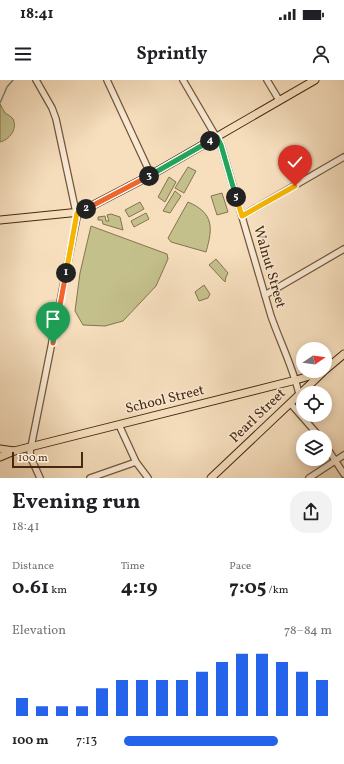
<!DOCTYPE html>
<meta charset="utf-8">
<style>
:root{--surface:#fff;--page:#f2f2f2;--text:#202124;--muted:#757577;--accent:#2563eb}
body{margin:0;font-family:Vollkorn,serif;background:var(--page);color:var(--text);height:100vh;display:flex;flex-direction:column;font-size:15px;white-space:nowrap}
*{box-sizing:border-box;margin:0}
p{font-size:13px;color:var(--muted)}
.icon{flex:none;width:22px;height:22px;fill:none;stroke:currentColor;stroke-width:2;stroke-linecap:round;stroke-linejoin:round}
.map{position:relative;height:398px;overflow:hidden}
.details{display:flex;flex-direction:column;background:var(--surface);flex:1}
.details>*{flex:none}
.needle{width:26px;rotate:77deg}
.buttons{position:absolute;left:296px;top:262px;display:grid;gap:8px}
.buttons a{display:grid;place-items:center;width:36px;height:36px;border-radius:50%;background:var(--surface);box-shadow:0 2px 10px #0003;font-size:20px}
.scale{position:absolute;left:12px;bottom:10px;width:71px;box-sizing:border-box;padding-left:4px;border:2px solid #46280f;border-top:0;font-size:11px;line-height:14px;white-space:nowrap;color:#46280f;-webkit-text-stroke:3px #faead5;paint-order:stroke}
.pin{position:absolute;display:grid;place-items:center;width:34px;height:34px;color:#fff;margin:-41px -17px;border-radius:50% 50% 50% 0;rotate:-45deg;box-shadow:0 0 4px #0007}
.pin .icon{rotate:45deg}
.km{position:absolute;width:20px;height:20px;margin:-10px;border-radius:50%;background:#222;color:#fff;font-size:11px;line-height:20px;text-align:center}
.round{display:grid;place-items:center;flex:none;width:42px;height:42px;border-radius:16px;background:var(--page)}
.headline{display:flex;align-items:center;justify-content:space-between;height:68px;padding:0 12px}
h1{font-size:22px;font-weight:700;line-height:30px}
.metrics{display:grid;grid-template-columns:repeat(3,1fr);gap:6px;height:68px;padding:4px 12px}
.metrics div{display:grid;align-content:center}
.metrics b{font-size:20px;font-weight:700}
.metrics small{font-size:11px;font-weight:400}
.metrics p{font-size:11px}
.chart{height:112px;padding:8px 12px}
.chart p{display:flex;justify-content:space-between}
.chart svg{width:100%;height:72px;margin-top:4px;stroke:var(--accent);stroke-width:6}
ul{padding:0 12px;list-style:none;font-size:13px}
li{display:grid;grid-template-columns:64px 48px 1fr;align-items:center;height:30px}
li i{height:10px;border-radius:5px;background:var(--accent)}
.status{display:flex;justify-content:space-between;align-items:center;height:28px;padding:0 20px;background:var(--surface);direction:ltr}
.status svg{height:11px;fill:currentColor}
header{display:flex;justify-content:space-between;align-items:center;height:52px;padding:0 12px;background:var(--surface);font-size:18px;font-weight:700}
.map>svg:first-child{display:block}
.green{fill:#c4c08c;stroke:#85744e}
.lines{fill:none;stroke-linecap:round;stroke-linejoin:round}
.stream{stroke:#7b8076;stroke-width:1.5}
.minor-casing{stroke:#72563b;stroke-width:8}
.major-casing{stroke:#46280f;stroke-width:9}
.minor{stroke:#faead5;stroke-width:5.5}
.major{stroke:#f7dfbe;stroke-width:7}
.split-1-casing{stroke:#fff;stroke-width:8}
.split-2-casing{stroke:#fff;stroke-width:8}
.split-3-casing{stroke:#fff;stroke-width:8}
.split-4-casing{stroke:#fff;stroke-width:8}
.split-5-casing{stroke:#fff;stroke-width:8}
.split-6-casing{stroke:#fff;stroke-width:8}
.split-1{stroke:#f0652b;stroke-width:5}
.split-2{stroke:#f5b400;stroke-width:5}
.split-3{stroke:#f0652b;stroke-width:5}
.split-4{stroke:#22a559;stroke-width:5}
.split-5{stroke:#22a559;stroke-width:5}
.split-6{stroke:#f5b400;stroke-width:5}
.labels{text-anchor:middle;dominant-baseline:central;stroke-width:3;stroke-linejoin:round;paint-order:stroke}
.street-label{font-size:14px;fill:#46280f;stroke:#faead5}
</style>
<div class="status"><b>18:41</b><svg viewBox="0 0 49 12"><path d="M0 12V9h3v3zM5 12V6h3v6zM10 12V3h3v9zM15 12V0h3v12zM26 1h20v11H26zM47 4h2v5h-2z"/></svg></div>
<header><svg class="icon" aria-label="menu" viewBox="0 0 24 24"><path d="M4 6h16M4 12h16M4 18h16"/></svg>Sprintly<svg class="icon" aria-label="person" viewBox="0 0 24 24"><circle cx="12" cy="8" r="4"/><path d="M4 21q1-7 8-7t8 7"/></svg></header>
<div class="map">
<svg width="344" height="398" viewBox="0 0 344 398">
<rect width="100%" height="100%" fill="#f7dfbe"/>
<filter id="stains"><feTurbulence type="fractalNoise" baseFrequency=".005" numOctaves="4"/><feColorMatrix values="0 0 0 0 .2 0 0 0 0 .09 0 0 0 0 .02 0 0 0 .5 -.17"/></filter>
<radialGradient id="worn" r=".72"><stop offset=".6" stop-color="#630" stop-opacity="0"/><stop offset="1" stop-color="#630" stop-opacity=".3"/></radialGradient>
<g class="green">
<path d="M0 24C2 27 3 30 5 33 8 35 11 36 13 39 18 49 9 60 0 62Z"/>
<path d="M188 87 196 91 184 113 175 108Z"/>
<path d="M169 97 176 102 165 122 158 117Z"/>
<path d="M175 111 181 116 170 133 163 131Z"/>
<path d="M222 113 228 132 217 135 211 116Z"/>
<path d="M140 122 144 129 129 137 125 130Z"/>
<path d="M188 122C214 133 213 148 206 172L171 162 168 158Z"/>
<path d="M146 133 149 139 134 147 131 141Z"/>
<path d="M111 134 120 137 123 150 103 144 102 140H98V137L105 136 106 141H109L107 135Z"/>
<path d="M91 146 167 174 168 179 156 206 123 241 105 246 83 245 75 231 80 193Z"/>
<path d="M216 179 228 193 226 197 225 202 209 185Z"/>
<path d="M204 205 210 214 208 218 199 221 195 212Z"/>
</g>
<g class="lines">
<path class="stream" d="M0 23 7 7 13 0"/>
<defs>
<g id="minor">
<path d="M36 0 52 28 56 39 77 137 30 372 31 378 40 398"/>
<path d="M107 0 151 95"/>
<path d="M183 0 221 65 271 236C280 262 293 287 299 314"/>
<path d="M267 0 279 20"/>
<path d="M242 136 344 77"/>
<path d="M265 215 344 169"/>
<path d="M290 323 320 357"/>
<path d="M119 345 136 382 148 398"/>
<path d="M325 365 344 394"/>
<path d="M90 398 136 382"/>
<path d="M309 398 344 375"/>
</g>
<g id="major">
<path d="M0 140 80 132 149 96 315 0"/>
<path d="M325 290 344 274"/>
<path d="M0 369 14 371"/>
<path d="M0 377 14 371 296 300 323 292"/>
<path d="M211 398 321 294"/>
</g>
</defs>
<use href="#minor" class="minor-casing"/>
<use href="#major" class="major-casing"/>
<use href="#minor" class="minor"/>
<use href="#major" class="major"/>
</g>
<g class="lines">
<defs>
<path id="split-1" d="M53 263 66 193"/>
<path id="split-2" d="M66 193 77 133 86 129"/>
<path id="split-3" d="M86 129 149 96"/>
<path id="split-4" d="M149 96 210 61"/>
<path id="split-5" d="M210 61 217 57 221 65 236 117"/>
<path id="split-6" d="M236 117 242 136 295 106"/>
</defs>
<use href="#split-1" class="split-1-casing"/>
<use href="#split-2" class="split-2-casing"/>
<use href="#split-3" class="split-3-casing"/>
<use href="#split-4" class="split-4-casing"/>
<use href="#split-5" class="split-5-casing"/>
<use href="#split-6" class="split-6-casing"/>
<use href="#split-1" class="split-1"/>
<use href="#split-2" class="split-2"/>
<use href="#split-3" class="split-3"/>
<use href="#split-4" class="split-4"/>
<use href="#split-5" class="split-5"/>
<use href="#split-6" class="split-6"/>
</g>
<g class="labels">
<g class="street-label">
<text transform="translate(269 187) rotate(74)">Walnut Street</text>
<text transform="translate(165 320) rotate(-14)">School Street</text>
<text transform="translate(258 336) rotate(-44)">Pearl Street</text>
</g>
</g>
<rect width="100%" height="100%" filter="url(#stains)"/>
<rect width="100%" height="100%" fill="url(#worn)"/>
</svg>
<div class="buttons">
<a><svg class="needle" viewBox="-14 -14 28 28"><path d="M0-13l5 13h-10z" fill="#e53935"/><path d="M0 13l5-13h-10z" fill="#757577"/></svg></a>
<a><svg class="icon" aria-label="locate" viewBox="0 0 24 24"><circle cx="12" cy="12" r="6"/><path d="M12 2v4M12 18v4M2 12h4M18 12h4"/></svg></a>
<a><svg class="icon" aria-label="layers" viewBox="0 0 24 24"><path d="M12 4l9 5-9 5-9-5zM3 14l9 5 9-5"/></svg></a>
</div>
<div class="scale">100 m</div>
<div class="pin" style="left:53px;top:263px;background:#1e9e55"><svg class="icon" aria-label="arrive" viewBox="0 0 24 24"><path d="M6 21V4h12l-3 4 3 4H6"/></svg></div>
<div class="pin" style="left:295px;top:106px;background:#d93025"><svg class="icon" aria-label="check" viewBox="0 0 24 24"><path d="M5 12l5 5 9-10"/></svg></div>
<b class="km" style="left:66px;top:193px">1</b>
<b class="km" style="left:86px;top:129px">2</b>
<b class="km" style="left:149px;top:96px">3</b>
<b class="km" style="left:210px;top:61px">4</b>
<b class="km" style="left:236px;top:117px">5</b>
</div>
<section class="details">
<div class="headline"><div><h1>Evening run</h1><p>18:41</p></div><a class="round"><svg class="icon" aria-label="share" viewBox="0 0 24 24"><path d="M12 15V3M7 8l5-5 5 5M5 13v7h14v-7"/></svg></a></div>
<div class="metrics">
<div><p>Distance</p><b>0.61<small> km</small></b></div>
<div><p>Time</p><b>4:19</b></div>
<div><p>Pace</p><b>7:05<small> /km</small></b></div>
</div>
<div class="chart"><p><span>Elevation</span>78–84 m</p>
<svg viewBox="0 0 160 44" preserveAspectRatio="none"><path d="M5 44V33M15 44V38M25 44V38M35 44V38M45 44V27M55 44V22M65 44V22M75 44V22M85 44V22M95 44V17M105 44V11M115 44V6M125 44V6M135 44V11M145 44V17M155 44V22"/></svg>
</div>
<ul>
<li><b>100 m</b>7:13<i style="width:74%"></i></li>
</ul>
</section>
